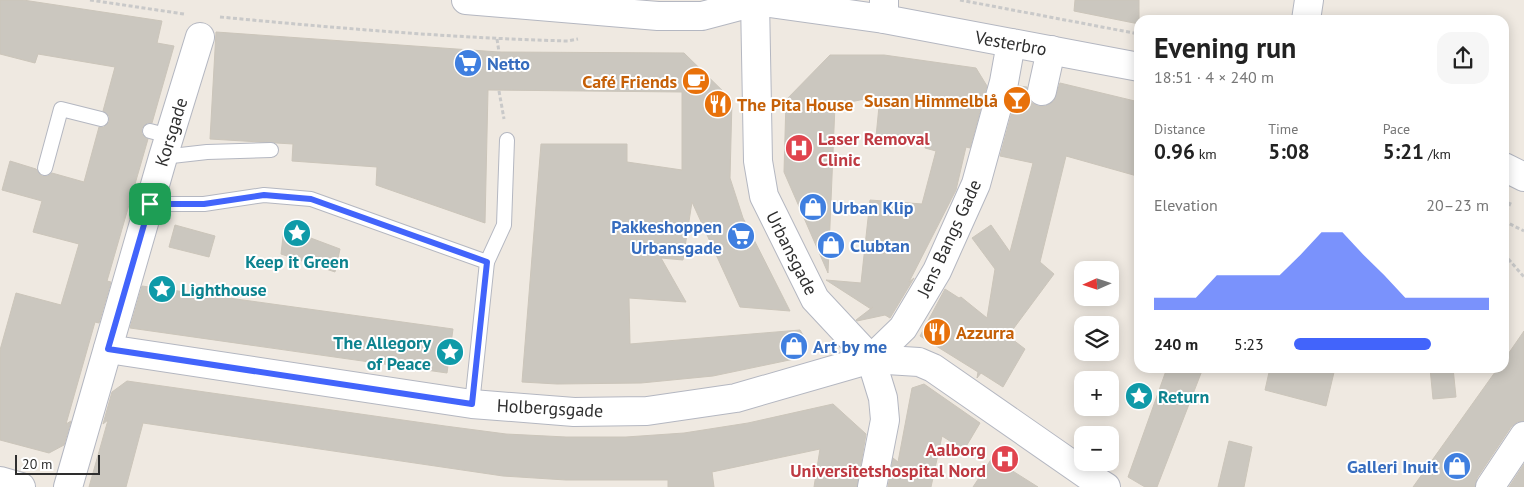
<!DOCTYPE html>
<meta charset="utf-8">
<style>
:root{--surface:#fff;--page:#f6f6f6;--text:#222;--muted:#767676;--accent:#4264fb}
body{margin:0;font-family:"PT Sans",sans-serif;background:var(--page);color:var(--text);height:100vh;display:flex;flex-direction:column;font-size:19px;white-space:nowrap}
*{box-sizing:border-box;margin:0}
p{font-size:16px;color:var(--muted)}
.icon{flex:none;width:28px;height:28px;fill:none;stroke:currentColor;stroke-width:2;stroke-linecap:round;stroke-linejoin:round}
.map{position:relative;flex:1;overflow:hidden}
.side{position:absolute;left:1134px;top:15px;width:375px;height:358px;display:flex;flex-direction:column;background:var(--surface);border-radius:15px;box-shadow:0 2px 12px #0003}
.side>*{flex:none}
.needle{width:32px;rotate:267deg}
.fabs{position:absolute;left:1074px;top:261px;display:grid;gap:10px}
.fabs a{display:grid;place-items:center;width:45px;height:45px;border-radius:10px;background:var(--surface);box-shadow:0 2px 12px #0003;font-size:25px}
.scale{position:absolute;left:15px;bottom:12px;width:85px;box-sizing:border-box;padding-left:5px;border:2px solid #2e2e2e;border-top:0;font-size:14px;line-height:18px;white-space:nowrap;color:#2e2e2e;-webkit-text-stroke:4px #fff;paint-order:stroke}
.pin{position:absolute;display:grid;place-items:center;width:42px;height:42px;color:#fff;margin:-21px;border-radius:10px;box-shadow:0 2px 8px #0006}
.round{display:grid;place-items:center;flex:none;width:52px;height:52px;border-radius:15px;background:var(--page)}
.overview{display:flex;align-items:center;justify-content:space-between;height:85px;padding:0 20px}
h1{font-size:28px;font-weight:700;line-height:38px}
.stats{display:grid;grid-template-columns:repeat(3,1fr);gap:8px;height:85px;padding:5px 20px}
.stats div{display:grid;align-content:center}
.stats b{font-size:21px;font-weight:700}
.stats small{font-size:14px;font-weight:400}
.stats p{font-size:14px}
.chart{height:140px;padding:10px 20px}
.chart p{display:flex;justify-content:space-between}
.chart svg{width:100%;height:90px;margin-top:5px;fill:var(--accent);opacity:.7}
ul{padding:0 20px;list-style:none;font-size:16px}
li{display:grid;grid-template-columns:80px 60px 1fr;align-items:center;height:38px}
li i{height:12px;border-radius:6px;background:var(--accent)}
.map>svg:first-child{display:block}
.building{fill:#cbc7bf;stroke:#cbc5ba}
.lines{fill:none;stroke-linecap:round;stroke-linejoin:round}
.lane-casing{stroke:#b4b7c1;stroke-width:16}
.street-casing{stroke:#b4b7c1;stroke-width:30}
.secondary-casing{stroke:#b4b7c1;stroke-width:30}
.path{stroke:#c9c9c9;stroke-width:3;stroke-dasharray:4 2.5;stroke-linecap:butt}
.lane{stroke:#fff;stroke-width:14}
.street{stroke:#fff;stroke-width:28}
.secondary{stroke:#fff;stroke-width:28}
.route-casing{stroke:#fff;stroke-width:10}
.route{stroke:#4264fb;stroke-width:6}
.labels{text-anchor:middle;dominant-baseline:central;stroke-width:4;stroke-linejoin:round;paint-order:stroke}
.street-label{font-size:18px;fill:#2e2e2e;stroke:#fff}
.shop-label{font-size:18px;font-weight:bold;fill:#366cbe;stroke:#fff;text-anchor:start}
.food-label{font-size:18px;font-weight:bold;fill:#c56008;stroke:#fff;text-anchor:end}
.health-label{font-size:18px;font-weight:bold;fill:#be3a42;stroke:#fff;text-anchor:start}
.culture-label{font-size:18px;font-weight:bold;fill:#0d838f;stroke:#fff;text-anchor:start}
</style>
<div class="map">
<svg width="1524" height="487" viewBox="0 0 1524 487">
<rect width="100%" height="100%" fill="#efe9e1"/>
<g class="building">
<path d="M0 0H23L162 21 157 43 174 46 152 123H147L142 128V134L148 139 107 281 111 282 99 323 95 322 66 424 71 421 64 445 49 453 0 440V350L16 293 61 305 79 244 33 232 42 201 2 190 10 161 36 169 42 176H48L52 173 84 182 99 127H104L109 122V116L103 111 115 67 38 54 35 63 0 54Z"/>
<path d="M1075 0H1139V24L1074 11Z"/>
<path d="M216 32 499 52 684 53 732 100 730 178 743 218 790 311 740 307 692 202 683 260 661 258 686 302 629 298 630 344 800 330 807 342 799 358 713 376 641 383 557 384 522 382 541 144H627V162L682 170V92L488 90 485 223 376 185 377 167 292 161 293 144 210 139Z"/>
<path d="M830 55H884L976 68 987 86 970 148 966 147 956 190 909 282 914 278 890 318 885 315 857 321 856 320 873 307 871 309 826 280 861 283 870 200 922 204 936 151 925 148 926 143 876 137 880 96 835 105 828 273 784 172 786 100Z"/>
<path d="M1060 83 1139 102V163L1137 176 1066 156 1040 262 1054 274 1008 336 1025 349 1003 387 981 373 977 378 978 372 920 336 945 289 959 298 961 297 987 318 995 269 972 238 991 225 1010 252 1033 163 1000 156 1019 86 1027 87V96L1032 103 1038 106H1046L1054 101Z"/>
<path d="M175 225 215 236 209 257 169 247Z"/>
<path d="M284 228 340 249 335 272 281 254Z"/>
<path d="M142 286 453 329 447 373 130 328Z"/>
<path d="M1524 331V421L1517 422 1511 427 1477 478 1475 487H1413L1498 368H1504V360Z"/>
<path d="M1167 368H1203L1157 487H1145L1128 477Z"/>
<path d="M1270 368H1335L1326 406 1265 390Z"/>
<path d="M1430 368H1453L1456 397 1433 399Z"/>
<path d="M127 381 445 426 506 434 566 437H626L684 433 748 423 833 404 866 434 857 487H814L820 449 712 472 714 487H668V480H566L503 476 143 423 126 487H89L108 420 103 424 112 392Z"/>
<path d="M924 384 980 423 964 450 942 436 931 487H888L893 458 898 462 912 388Z"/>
<path d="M1229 441 1252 447 1244 487H1218Z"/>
<path d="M992 458 1038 487H973Z"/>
<path d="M1524 464V487H1509Z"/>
</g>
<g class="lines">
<defs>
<g id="lane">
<path d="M150 131 169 136"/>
<path d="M163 157 207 152 271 150"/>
<path d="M45 168 61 109 101 119"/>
<path d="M150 204H204L264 195 311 199 487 262 472 404"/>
<path d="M487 262 504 225 507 140"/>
</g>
<g id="street">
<path d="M755 0 758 161 764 196 815 299 871 359 919 362 933 368 1087 475 1106 487"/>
<path d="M884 19V0"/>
<path d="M1306 20 1309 0"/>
<path d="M1042 91 1051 50"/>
<path d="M108 349 472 404 574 412 647 411 736 398 871 359 903 328 937 271 976 184 1004 82 1011 43"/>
<path d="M871 359 883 398 885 420 872 487"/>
<path d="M0 481 21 487"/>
<path d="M68 487 163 157 200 37"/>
<path d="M1490 487 1524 436"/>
</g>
<g id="secondary">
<path d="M466 0 658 16H702L755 2"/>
<path d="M748 0 884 19 1139 67"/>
<path d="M1504 167 1524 177"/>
</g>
</defs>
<use href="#lane" class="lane-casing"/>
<use href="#street" class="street-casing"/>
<use href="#secondary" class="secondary-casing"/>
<g class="path">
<path d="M90 0 184 14"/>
<path d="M960 0 1139 34"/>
<path d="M220 17C336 28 452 38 568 41L578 39"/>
<path d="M497 39 499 52"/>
<path d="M499 91 504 119"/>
<path d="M1504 218 1511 201"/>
<path d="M1504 221 1524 231"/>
<path d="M1504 254 1524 277"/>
</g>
<use href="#lane" class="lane"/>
<use href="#street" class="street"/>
<use href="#secondary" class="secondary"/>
</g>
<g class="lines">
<defs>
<path id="route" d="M264 195 311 199 487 262 472 404 108 349 150 204H204Z"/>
</defs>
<use href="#route" class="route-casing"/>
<use href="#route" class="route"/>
</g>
<defs>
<symbol id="supermarket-disc" viewBox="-11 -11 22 22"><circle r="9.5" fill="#3f7fe0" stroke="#fff"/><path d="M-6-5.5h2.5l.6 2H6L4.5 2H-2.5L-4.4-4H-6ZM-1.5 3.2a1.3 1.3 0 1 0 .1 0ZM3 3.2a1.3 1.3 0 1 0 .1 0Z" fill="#fff"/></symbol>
<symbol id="cafe-disc" viewBox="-11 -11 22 22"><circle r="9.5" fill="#e8710a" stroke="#fff"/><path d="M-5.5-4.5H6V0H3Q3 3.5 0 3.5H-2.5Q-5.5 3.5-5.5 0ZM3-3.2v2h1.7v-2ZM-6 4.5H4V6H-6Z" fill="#fff"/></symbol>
<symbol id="bar-disc" viewBox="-11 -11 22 22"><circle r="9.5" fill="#e8710a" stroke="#fff"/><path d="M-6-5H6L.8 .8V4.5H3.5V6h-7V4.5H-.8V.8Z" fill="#fff"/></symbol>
<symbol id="restaurant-disc" viewBox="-11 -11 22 22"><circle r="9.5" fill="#e8710a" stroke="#fff"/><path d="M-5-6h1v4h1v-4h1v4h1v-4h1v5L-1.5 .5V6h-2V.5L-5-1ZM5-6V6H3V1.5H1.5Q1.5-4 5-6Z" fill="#fff"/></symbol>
<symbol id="hospital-disc" viewBox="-11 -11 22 22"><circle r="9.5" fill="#e0444e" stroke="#fff"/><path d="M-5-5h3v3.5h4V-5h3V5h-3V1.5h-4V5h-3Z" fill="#fff"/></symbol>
<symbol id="shop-disc" viewBox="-11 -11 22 22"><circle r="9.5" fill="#3f7fe0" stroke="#fff"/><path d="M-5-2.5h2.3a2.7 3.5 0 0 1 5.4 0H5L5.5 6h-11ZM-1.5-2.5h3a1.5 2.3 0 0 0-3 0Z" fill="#fff"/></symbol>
<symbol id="sight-disc" viewBox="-11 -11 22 22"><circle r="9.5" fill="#0f9aa8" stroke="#fff"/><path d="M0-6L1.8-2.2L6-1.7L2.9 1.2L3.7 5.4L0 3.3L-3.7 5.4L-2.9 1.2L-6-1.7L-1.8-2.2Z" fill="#fff"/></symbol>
</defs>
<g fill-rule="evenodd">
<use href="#supermarket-disc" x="452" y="47" width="32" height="32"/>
<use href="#cafe-disc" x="680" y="65" width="32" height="32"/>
<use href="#bar-disc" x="1001" y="84" width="32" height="32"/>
<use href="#restaurant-disc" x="702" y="88" width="32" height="32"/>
<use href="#hospital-disc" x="783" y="132" width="32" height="32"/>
<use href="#shop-disc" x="797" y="191" width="32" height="32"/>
<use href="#sight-disc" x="281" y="217" width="32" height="32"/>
<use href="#supermarket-disc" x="725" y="220" width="32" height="32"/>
<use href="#shop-disc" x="815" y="229" width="32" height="32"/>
<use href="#sight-disc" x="146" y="273" width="32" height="32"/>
<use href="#restaurant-disc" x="921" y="316" width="32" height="32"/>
<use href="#shop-disc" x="778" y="330" width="32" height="32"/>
<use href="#sight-disc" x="434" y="336" width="32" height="32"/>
<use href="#sight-disc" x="1123" y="380" width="32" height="32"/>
<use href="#hospital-disc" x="989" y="443" width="32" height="32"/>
<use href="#shop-disc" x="1441" y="450" width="32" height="32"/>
</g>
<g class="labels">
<g class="street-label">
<text transform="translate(1011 43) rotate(10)">Vesterbro</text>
<text transform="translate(171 132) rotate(-73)">Korsgade</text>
<text transform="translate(949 238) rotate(-65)">Jens Bangs Gade</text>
<text transform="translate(792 253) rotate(63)">Urbansgade</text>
<text transform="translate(550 408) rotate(3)">Holbergsgade</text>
</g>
<g class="shop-label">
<text x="487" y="63">Netto</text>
<text x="832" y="207">Urban Klip</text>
<text x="722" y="226" text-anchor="end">Pakkeshoppen<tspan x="722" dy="21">Urbansgade</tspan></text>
<text x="850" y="245">Clubtan</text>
<text x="813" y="346">Art by me</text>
<text x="1438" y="466" text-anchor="end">Galleri Inuit</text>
</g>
<g class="food-label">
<text x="677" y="81">Café Friends</text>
<text x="998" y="100">Susan Himmelblå</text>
<text x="737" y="104" text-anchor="start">The Pita House</text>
<text x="956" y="332" text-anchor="start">Azzurra</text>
</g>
<g class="health-label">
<text x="818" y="138">Laser Removal<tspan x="818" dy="21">Clinic</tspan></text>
<text x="986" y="449" text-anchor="end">Aalborg<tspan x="986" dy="21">Universitetshospital Nord</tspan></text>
</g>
<g class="culture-label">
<text x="297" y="261" text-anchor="middle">Keep it Green</text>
<text x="181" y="289">Lighthouse</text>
<text x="431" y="342" text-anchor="end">The Allegory<tspan x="431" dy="21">of Peace</tspan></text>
<text x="1158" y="396">Return</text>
</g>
</g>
</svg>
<div class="fabs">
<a><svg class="needle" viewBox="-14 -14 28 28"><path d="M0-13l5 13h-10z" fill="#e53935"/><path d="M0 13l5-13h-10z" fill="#767676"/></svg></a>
<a><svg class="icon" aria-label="layers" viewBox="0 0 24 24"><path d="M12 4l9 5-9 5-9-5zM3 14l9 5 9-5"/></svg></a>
<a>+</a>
<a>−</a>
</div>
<div class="scale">20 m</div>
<div class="pin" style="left:150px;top:204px;background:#1e9e55"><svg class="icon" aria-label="arrive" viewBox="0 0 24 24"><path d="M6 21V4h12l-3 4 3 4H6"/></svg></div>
<section class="side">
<div class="overview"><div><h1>Evening run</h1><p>18:51 · 4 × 240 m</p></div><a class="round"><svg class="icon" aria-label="share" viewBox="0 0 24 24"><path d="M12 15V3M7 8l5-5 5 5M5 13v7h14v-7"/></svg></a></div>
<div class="stats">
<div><p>Distance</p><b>0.96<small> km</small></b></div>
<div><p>Time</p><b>5:08</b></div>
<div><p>Pace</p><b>5:21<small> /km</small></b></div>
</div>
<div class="chart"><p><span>Elevation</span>20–23 m</p>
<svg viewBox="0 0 160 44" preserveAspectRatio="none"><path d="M0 44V38L10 38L20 38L30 27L40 27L50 27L60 27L70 17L80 6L90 6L100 17L110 27L120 38L130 38L140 38L150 38L160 38V44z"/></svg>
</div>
<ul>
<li><b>240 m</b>5:23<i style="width:70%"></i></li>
</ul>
</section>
</div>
